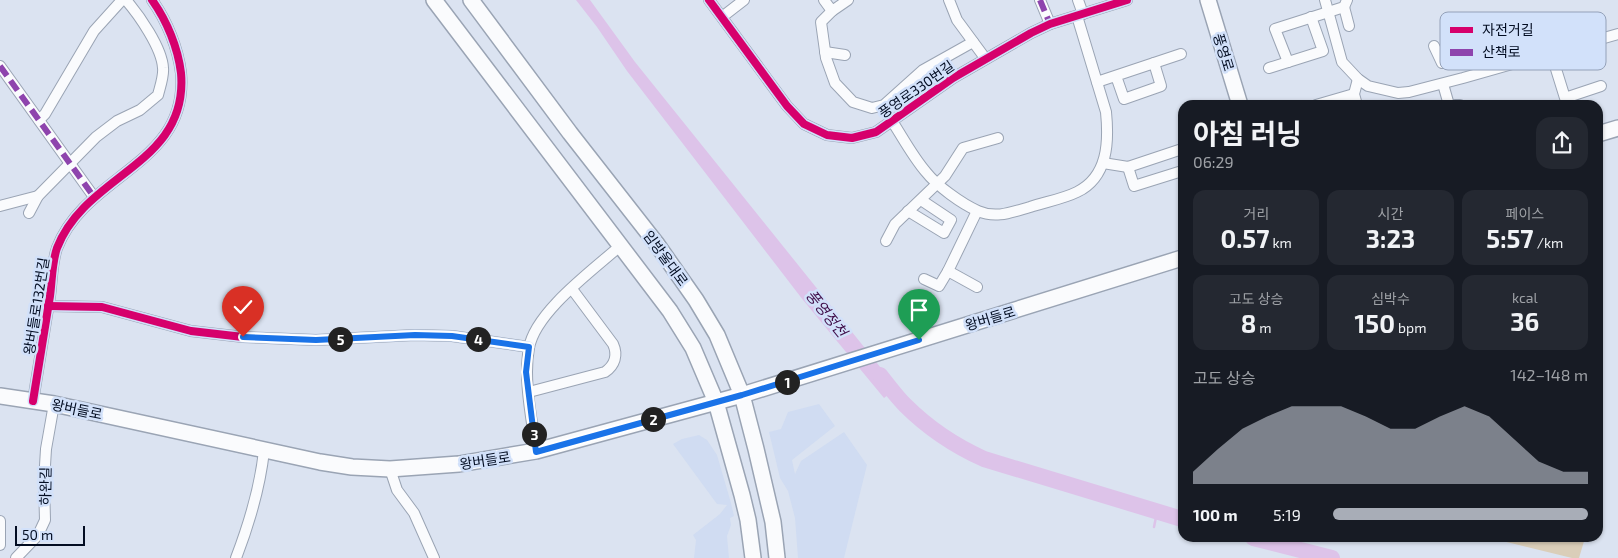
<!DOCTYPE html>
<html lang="ko">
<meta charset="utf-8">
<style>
:root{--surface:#171b24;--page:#242831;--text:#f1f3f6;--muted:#9ea1a6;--accent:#a8adb7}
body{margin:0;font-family:"Exo 2","Noto Sans KR",sans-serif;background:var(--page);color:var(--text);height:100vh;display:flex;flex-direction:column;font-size:19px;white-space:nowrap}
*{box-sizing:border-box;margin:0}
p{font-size:16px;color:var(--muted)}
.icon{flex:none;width:28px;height:28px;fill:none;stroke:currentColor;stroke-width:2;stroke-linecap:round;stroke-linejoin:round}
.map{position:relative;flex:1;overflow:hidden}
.panel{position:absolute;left:1178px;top:100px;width:425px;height:442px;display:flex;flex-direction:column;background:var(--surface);border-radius:15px;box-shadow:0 1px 4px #0004}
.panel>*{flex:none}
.scale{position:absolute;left:15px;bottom:12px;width:70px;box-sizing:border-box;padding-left:5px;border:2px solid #030d22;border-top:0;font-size:14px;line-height:18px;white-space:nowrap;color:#030d22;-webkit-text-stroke:4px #d2e1fa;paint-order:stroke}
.pin{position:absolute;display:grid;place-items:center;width:42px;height:42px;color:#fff;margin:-51px -21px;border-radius:50% 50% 50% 0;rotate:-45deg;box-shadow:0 0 5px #0007}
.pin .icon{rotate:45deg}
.km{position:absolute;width:25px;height:25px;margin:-12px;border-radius:50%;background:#222;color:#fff;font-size:14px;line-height:25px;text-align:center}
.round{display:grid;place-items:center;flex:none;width:52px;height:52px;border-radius:15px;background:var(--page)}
.overview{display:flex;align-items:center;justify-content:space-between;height:85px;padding:0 15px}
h1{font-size:28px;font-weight:700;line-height:38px}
.stats{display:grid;grid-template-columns:repeat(3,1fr);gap:8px;height:85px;padding:5px 15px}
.stats div{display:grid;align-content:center;border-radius:12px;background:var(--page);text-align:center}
.stats b{font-size:25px;font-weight:700}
.stats small{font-size:14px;font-weight:400}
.stats p{font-size:14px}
.chart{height:140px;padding:10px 15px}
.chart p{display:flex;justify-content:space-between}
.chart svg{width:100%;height:90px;margin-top:5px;fill:var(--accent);opacity:.7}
ul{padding:0 15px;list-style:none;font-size:16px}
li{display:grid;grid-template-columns:80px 60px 1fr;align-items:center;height:38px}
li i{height:12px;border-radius:6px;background:var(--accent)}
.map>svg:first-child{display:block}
.built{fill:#d0dcf2}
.green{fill:#daceb9}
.water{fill:#ddc3e9}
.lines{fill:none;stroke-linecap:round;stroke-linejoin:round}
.stream{stroke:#ddc3e9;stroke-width:2.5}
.river{stroke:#ddc3e9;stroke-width:16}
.street-casing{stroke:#9aa4b4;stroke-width:12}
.secondary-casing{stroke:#9aa4b4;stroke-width:18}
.street{stroke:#fafbfd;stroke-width:10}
.secondary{stroke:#fafbfd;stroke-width:15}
.quiet{stroke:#8e44ad;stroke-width:6;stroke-dasharray:12 6;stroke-linecap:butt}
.cycleway-casing{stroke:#d2e1fa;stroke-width:11}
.cycleway{stroke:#d6006c;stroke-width:8}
.route-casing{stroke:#fff;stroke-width:10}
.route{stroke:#1a73e8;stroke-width:6}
.labels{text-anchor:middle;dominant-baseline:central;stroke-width:5;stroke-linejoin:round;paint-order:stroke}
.street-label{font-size:14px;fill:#030d22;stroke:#d2e1fa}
.water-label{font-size:15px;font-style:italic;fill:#400e49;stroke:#d2e1fa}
.key{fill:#d2e1fa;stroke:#94a1b9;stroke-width:1}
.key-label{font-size:14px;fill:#030d22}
</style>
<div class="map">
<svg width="1618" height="558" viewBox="0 0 1618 558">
<rect width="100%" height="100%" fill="#dbe3f1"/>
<g class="built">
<path d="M819 404 835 426 792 460 795 474 801 461 844 432 867 465 844 558H798L795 518 788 491 780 478 769 432 781 429 788 412Z"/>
<path d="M699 435 707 440 717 455 731 503 734 516 730 518 731 525 727 536 729 558H694L696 540 693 535 720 514 727 505 717 504 673 444 682 439Z"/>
</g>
<path class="green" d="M1490 538H1585L1579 558H1572Z"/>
<path class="water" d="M576 0H590L635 62 897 388 884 398 803 300 627 71 597 27Z"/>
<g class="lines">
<path class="stream" d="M1154 527 1157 512"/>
<g class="river">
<path d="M880 375C888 385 896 396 905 405 929 429 953 445 984 459L1182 519"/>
<path d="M1253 538 1332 558"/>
</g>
<defs>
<g id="street">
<path d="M709 0 787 106 804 124 827 135 852 138 876 132 953 78 1031 33 1050 24 1127 0"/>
<path d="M824 0 832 11 848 0"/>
<path d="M949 0 957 20 985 58"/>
<path d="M1040 0 1050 24"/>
<path d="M1078 0 1083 14"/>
<path d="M1325 0 1342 62 1358 79 1368 86 1398 93 1409 92 1463 78 1618 34"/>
<path d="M1344 7 1349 26"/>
<path d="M832 11 821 22 826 58 835 83 853 102 872 108 884 105 923 70 973 42"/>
<path d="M722 17 744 0"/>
<path d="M1434 46 1442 63 1511 40 1518 62"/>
<path d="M825 52 845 55"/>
<path d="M1551 53 1565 98 1601 86"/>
<path d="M1288 62 1275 29 1344 7 1347 0"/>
<path d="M1154 63 1181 54"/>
<path d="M0 66 94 197"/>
<path d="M1269 68 1323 51 1311 17"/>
<path d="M1097 82 1154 63 1161 86 1124 99 1116 76"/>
<path d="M1443 84 1449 105"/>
<path d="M1316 105 1354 94"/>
<path d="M1357 105 1354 94 1358 79"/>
<path d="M1455 105H1460"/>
<path d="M39 120 45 114 94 31 122 0"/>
<path d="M892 121C903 138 913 157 926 172 937 186 962 204 978 211 996 219 1012 212 1030 207 1045 202 1063 199 1077 192 1108 177 1109 142 1106 112L1077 16"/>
<path d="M1103 163 1128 167 1182 149"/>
<path d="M1128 167 1134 186 1182 171"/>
<path d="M0 206 38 196"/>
<path d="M908 211 944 233 951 220 921 200"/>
<path d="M29 213 38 196 96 137 117 121 140 110 158 95C160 87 164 76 163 68 162 48 139 15 126 0"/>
<path d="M886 241 895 224 945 176 963 148 998 138"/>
<path d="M924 279 939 286 948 271"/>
<path d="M977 287 948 271 977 211"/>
<path d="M48 306 102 307 191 331 243 337 316 340 415 335 452 336 529 347"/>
<path d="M529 392 605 372C615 365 618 355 613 344L572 289"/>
<path d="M33 401C39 366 44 331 50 296 52 281 52 262 57 248 86 173 189 165 181 73 178 48 167 21 152 0"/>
<path d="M536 451C532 419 523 380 529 348 535 312 593 270 620 246"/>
<path d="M390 469 397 490 414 513 434 558"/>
<path d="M0 521V545"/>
<path d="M16 558 38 535 45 520 44 482 46 449 54 404"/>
<path d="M236 558C249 524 260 487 264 451"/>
</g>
<g id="secondary">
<path d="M434 0 670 311 693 348 716 402 742 495 748 520 753 558"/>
<path d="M471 0 570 133 656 243 696 300 717 335 742 395 756 449 773 522 777 558"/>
<path d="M1208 0 1240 105"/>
<path d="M1598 134 1618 128"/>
<path d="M0 396 54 404 320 462 352 467 390 469 459 464 536 451 742 395 1182 258"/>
</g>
</defs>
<use href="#street" class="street-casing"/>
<use href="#secondary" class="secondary-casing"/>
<use href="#street" class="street"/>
<use href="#secondary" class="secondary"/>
<g class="quiet">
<path d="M1040 0 1050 24"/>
<path d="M0 66 94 197"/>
</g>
<defs>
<g id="cycleway">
<path d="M709 0 787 106 804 124 827 135 852 138 876 132 953 78 1031 33 1050 24 1127 0"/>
<path d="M48 306 102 307 191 331 243 337 316 340 415 335 452 336 529 347"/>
<path d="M33 401C39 366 44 331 50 296 52 281 52 262 57 248 86 173 189 165 181 73 178 48 167 21 152 0"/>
</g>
</defs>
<use href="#cycleway" class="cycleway-casing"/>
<use href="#cycleway" class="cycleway"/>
</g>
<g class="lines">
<defs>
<path id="route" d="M243 337 316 340 415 335 452 336 529 347 526 372 536 452 742 395 919 340"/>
</defs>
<use href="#route" class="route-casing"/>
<use href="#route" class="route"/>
</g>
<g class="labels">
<g class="street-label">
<text transform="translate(1224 52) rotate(73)">풍영로</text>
<text transform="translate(916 89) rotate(-35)">풍영로330번길</text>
<text transform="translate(666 258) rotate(54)">임방울대로</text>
<text transform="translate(36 306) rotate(-81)">왕버들로132번길</text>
<text transform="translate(990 318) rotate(-17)">왕버들로</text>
<text transform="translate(77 409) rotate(12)">왕버들로</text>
<text transform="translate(485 460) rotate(-9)">왕버들로</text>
<text transform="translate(45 486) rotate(-89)">하완길</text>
</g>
<g class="water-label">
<text transform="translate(827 313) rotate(51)">풍영정천</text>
</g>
</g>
<rect x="1440" y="12" width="166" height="58" rx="8" class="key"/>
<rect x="1450" y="27" width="23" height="6" fill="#d6006c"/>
<rect x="1450" y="49" width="23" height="7" fill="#8e44ad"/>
<g class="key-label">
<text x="1482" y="35">자전거길</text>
<text x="1482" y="57">산책로</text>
</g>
</svg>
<div class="scale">50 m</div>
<div class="pin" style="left:919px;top:340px;background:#1e9e55"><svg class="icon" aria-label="arrive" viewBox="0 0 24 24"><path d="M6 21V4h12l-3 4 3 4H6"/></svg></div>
<div class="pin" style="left:243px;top:337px;background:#d93025"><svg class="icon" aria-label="check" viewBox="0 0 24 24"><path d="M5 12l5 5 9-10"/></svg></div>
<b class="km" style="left:787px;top:382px">1</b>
<b class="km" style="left:653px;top:419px">2</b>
<b class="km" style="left:534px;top:434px">3</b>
<b class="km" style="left:478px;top:339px">4</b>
<b class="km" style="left:340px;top:339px">5</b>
<section class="panel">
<div class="overview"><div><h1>아침 러닝</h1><p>06:29</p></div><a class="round"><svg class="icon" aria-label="share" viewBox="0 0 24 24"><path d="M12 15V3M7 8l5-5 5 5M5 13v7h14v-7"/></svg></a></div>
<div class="stats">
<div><p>거리</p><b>0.57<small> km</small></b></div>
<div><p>시간</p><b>3:23</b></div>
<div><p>페이스</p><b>5:57<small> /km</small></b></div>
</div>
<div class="stats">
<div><p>고도 상승</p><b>8<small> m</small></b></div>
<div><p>심박수</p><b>150<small> bpm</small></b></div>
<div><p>kcal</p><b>36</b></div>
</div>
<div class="chart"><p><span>고도 상승</span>142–148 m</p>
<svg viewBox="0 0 160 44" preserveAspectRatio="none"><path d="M0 44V38L10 27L20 17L30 11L40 6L50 6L60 6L70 11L80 17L90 17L100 11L110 6L120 11L130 22L140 33L150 38L160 38V44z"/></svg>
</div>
<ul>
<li><b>100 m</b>5:19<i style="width:100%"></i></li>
</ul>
</section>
</div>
